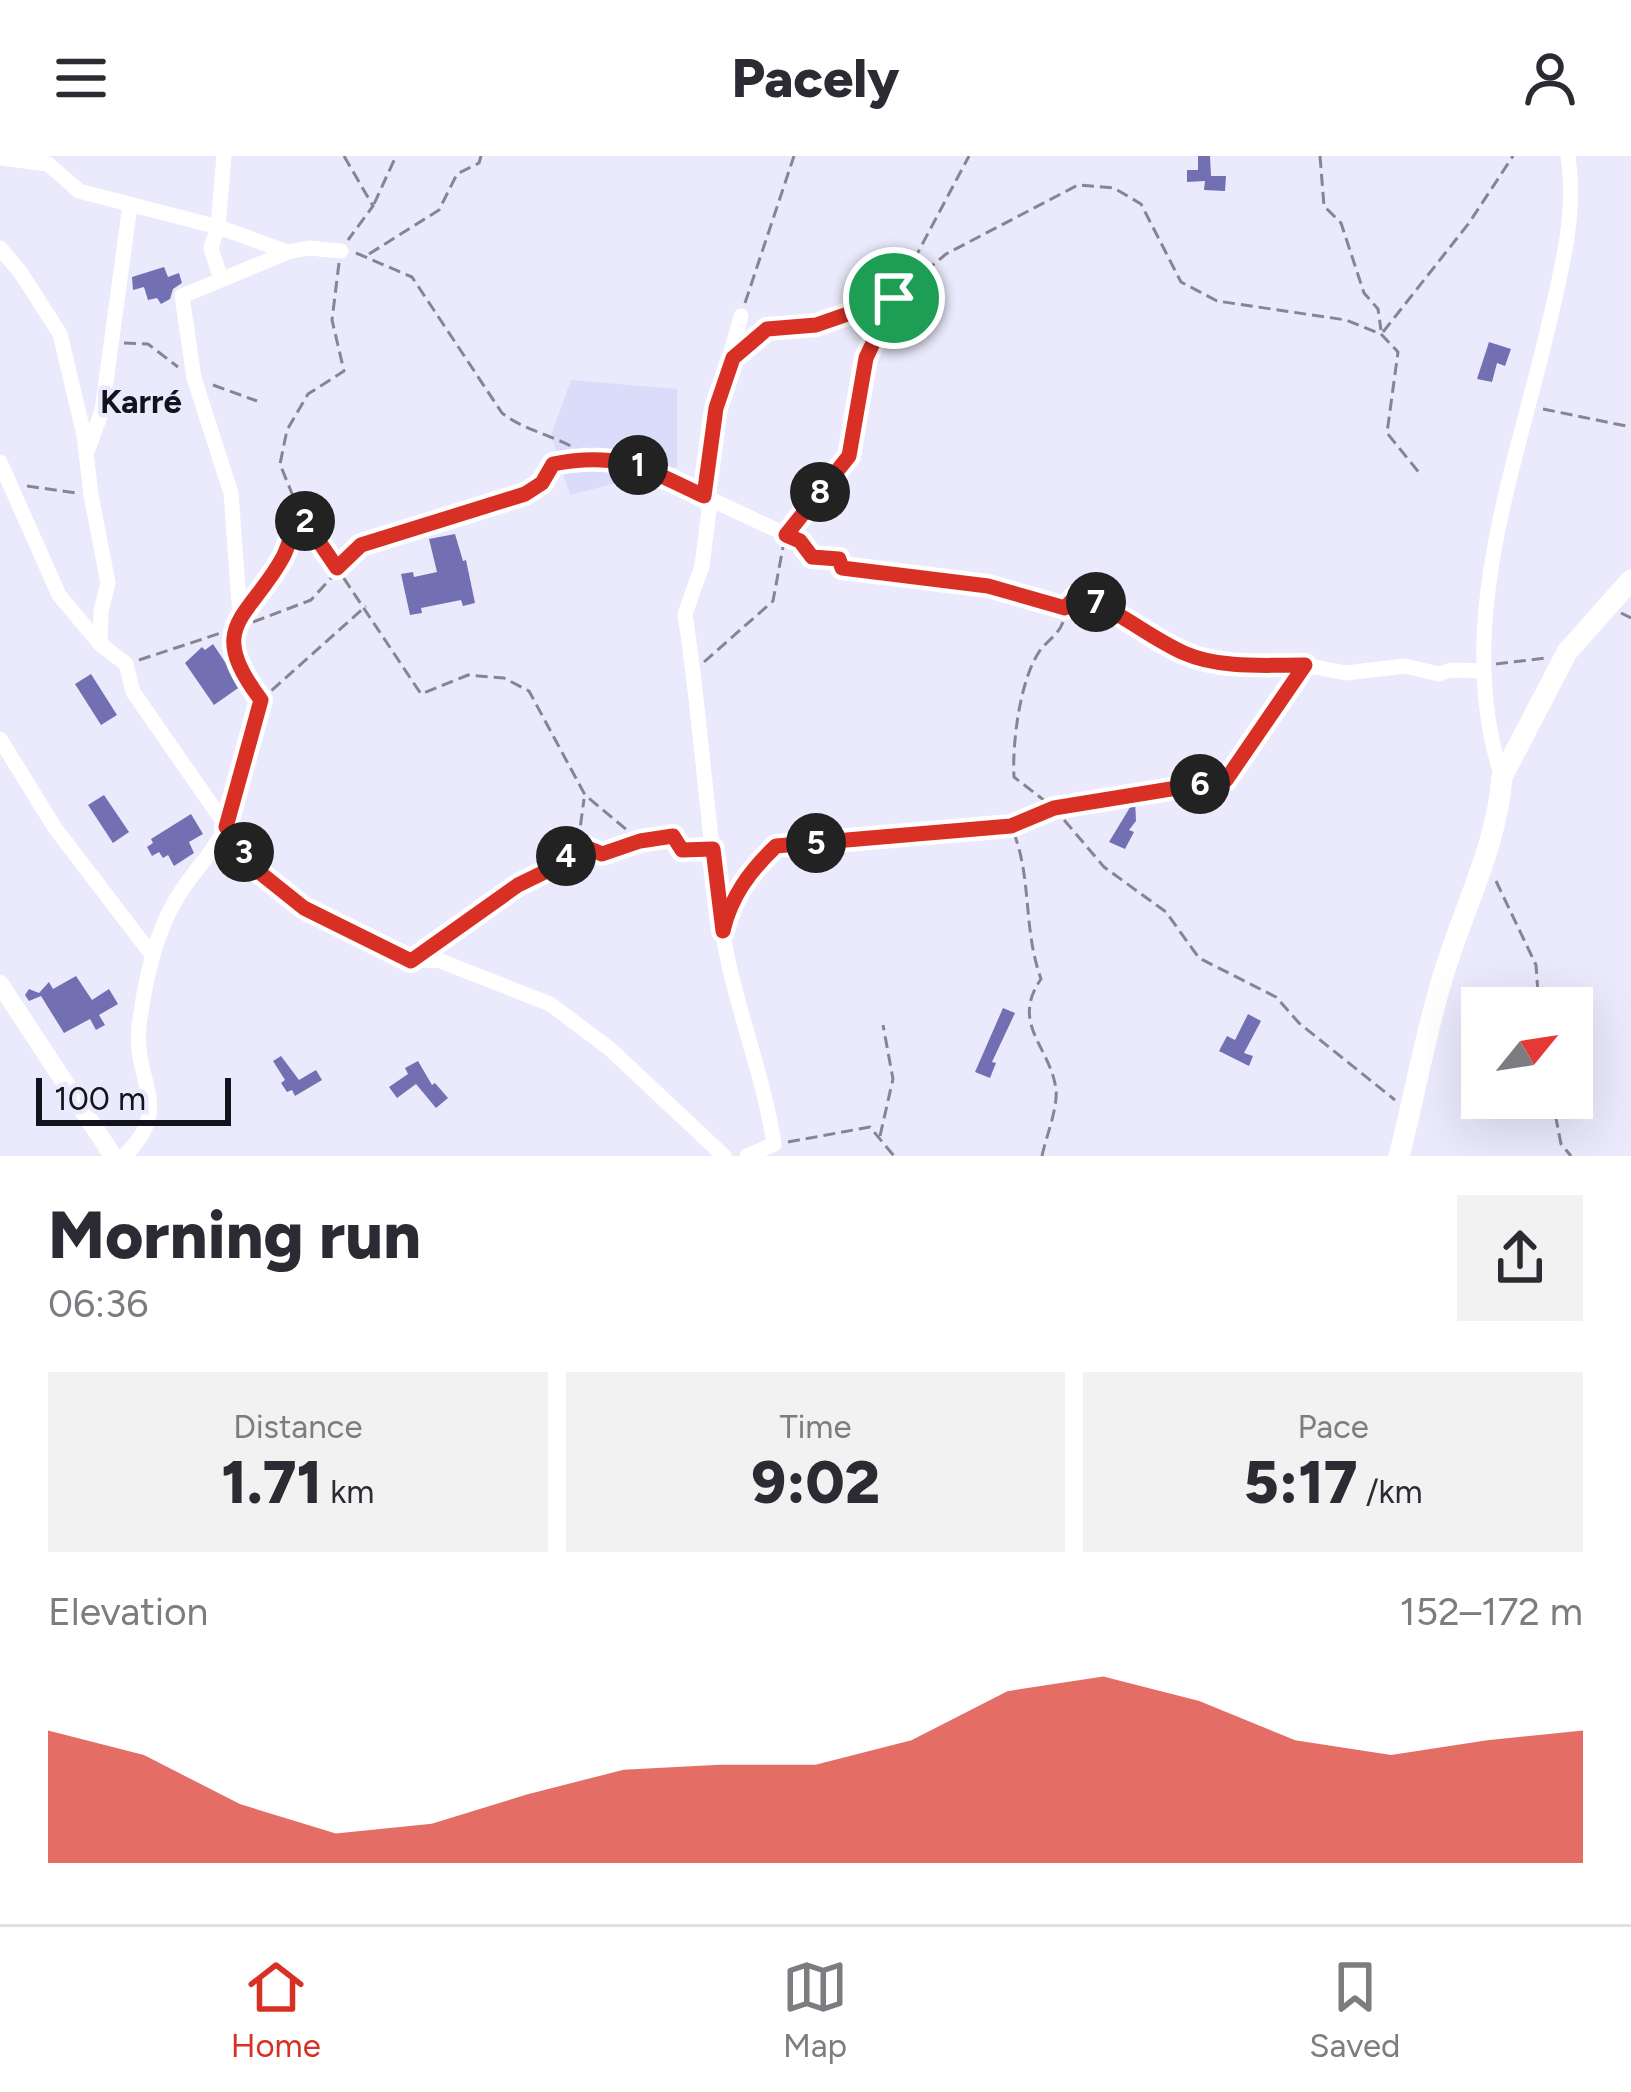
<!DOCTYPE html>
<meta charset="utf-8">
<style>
:root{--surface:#fff;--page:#f2f2f3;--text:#2b2b33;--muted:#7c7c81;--line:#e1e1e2;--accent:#d93025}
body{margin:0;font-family:Figtree,sans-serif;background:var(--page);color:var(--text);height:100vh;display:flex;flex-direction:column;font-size:45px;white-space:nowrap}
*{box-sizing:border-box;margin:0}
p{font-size:39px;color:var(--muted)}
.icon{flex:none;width:66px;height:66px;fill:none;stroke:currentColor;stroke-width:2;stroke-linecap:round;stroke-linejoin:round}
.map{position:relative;height:1000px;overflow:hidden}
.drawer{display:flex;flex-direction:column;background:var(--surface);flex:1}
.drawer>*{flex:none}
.needle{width:78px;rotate:60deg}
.fabs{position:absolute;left:1461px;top:831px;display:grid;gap:24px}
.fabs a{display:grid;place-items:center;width:132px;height:132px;border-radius:0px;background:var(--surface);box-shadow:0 12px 48px #0002;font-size:60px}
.scale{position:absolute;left:36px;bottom:30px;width:195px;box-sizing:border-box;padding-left:12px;border:6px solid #13131d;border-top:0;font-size:33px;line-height:42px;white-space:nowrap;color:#13131d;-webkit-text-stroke:9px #eaeafc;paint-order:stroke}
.pin{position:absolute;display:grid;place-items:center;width:102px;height:102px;color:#fff;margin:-51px;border:6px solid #fff;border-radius:50%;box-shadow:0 3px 12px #0007}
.km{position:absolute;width:60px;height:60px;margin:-30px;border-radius:50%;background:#222;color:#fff;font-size:33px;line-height:60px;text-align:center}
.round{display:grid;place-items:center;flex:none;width:126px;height:126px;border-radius:0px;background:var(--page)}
.head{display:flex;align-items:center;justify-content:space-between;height:204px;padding:0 48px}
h1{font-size:66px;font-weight:800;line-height:90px}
.stats{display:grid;grid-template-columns:repeat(3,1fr);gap:18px;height:204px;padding:12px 48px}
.stats div{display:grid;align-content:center;border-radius:0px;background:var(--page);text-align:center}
.stats b{font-size:60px;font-weight:800}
.stats small{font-size:33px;font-weight:400}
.stats p{font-size:33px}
.chart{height:336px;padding:24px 48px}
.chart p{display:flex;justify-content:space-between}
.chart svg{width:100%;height:216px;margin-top:12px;fill:var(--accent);opacity:.7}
header{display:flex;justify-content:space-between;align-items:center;height:156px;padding:0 48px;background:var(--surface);font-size:54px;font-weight:800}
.menu{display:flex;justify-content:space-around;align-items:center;height:168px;border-top:3px solid var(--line);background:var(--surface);font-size:33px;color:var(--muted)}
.menu a{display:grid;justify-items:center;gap:6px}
.menu .current{color:var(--accent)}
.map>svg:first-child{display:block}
.built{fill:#dbdcfa}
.building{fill:#726fb3}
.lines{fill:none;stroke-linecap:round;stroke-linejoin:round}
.path{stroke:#858594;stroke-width:3;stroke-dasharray:12 6;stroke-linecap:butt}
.minor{stroke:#fff;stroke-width:15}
.tertiary{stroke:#fff;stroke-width:18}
.secondary{stroke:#fff;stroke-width:21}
.route-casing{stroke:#fff;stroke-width:24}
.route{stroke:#d93025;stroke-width:15}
.labels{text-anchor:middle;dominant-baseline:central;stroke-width:9;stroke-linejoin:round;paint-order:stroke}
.neighbourhood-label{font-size:33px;font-weight:bold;fill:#13131d;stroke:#eaeafc}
</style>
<header><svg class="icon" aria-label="menu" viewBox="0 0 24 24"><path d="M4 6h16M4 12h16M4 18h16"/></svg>Pacely<svg class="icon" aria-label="person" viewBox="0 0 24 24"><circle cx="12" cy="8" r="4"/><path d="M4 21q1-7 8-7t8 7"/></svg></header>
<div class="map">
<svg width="1631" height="1000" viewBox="0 0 1631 1000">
<rect width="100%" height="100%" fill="#eaeafc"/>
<path class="built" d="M571 224 677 233V311L570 339 551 279Z"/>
<g class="building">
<path d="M1198 0H1210L1211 20H1226L1225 35 1204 34 1205 25 1187 26V14H1198Z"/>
<path d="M164 111 168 121 179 117 182 127 173 133 170 143 161 148 157 142 148 144 144 131 133 134 132 121Z"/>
<path d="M1489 186 1511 193 1505 210 1497 207 1492 226 1477 223Z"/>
<path d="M455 378 463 405 466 404 475 447 463 450 461 444 421 452 422 457 410 459 401 418 413 416 414 421 437 416 429 383Z"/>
<path d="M213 488 241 530 214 549 185 507 202 491 205 494Z"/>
<path d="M91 518 117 559 101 569 75 528Z"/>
<path d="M1129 630H1141V643H1135L1136 665 1129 674 1134 676 1125 693 1109 686 1135 643H1130Z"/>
<path d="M104 639 129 676 113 687 88 649Z"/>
<path d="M191 658 203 678 189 686 194 697 174 710 168 699 163 702 159 696 152 700 147 691 153 687 151 683Z"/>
<path d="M76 820 92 844 109 833 118 848 99 859 105 869 96 874 90 863 64 877 41 840 29 845 25 839 29 833 39 837 49 826 53 833Z"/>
<path d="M1003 852 1015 857 992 906 996 907 990 922 975 916Z"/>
<path d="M1248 858 1261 865 1244 897 1253 900 1249 910 1219 895 1227 880 1235 884Z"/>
<path d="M281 900 299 924 316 914 322 924 295 940 292 934 287 936 281 927 285 924 273 905Z"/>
<path d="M418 905 432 929 435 927 448 942 436 952 416 928 397 942 389 931 408 918 405 912Z"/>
</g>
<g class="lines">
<g class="path">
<path d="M344 0 373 50 348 84"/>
<path d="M1320 0 1324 50 1341 67 1364 137 1378 153 1381 174"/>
<path d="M374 48 396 0"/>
<path d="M356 97 412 121 502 257C525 275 551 278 576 293"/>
<path d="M369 98 439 54 457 18 479 7 481 0"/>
<path d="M339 107 332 164 344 215 308 238 287 274 280 308 299 355 421 538 468 519 504 522 529 535 585 639 640 685 673 680 682 694 700 693"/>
<path d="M897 136 969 0"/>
<path d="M745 147 794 0"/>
<path d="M1383 176 1469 67 1513 0"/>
<path d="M124 187 148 188 178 211"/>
<path d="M748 190 767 173 816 168 894 142 946 98 1078 29 1114 32 1141 48 1181 126 1217 145 1346 164 1381 178 1398 196 1387 277 1421 319"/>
<path d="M213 229 257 245"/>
<path d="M1543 253 1631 271"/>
<path d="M27 330 77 337"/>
<path d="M796 367 849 300 866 202 893 145"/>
<path d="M253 441 283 400 299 355"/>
<path d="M1621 457 1631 462"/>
<path d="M253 466 311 444 361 389 525 338 542 327 553 308 577 303"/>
<path d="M1063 466C1058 480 1047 484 1039 496 1020 524 1012 588 1014 621L1054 652 1104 711 1166 756 1199 802 1276 841 1299 867 1395 944"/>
<path d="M235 475V501L260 542"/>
<path d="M139 504 233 473"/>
<path d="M704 506 773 445 783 391"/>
<path d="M1496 508 1546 502"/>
<path d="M229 651 261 544 366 450"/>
<path d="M579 688 602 698 638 686"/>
<path d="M1496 725 1536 809 1539 852"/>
<path d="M733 746 751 714 776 690 1011 670"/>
<path d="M433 791 517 729 557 710 578 688 584 643"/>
<path d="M1552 942 1561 988 1571 1000"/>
<path d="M880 980 893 923 883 869"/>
<path d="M788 986 870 971 894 1000"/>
<path d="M1042 1000C1046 981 1058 952 1056 933 1050 890 1010 868 1041 823 1022 770 1033 720 1011 670L1054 652 1226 624 1296 523"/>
</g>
<g class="minor">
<path d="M0 2 48 8 79 35 218 71 288 96 309 92 341 95"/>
<path d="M0 92 21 117 60 178 84 279 91 339 108 427 101 455 100 488"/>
<path d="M221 123 211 92 218 71 224 0"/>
<path d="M741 160 716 252 704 340 709 354 702 410 685 458C701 563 707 668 722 772 733 846 763 915 774 988L747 1000"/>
<path d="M88 293 102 255 130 49"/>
<path d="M590 301 633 307 800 385 812 401 839 403 842 413 988 430 1065 452 1076 440 1105 449 1186 498 1248 509H1305L1346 517 1405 510 1439 518 1451 514 1482 515"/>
<path d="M0 306 59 439 100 488 126 508 133 536 259 717 304 752 411 805 438 804 550 848 610 893 724 1000"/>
<path d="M240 460 231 337 194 222 182 140 288 96"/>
<path d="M0 583 55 672 152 799"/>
<path d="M1502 621C1453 473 1514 317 1548 172 1561 116 1577 57 1568 0"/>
<path d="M124 1000C175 952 133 926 139 871 144 830 153 784 174 747 188 720 211 701 226 671"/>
</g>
<path class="tertiary" d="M0 828 113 1000"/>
<path class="secondary" d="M1399 1000C1414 943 1424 884 1441 827 1460 759 1497 692 1502 621L1567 496 1631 424"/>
</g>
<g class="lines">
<defs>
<path id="route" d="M894 142 866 202 849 300 786 379 800 385 812 401 839 403 842 412 988 430 1065 452 1076 440C1117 452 1146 480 1184 497 1220 513 1267 509 1305 509L1226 624 1054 652 1011 670 776 690C750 715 731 740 723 775L713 693 682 694 673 680 640 685 602 698 578 688 557 710 518 729 411 805 304 752 259 716 226 671 261 544C204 469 249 463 283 401 290 387 294 370 298 355L337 412 361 389 525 338 542 327 553 308C620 295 646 313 704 340L716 252 733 202 767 173 816 169Z"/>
</defs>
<use href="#route" class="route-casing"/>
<use href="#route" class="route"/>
</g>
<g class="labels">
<g class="neighbourhood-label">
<text x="141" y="245">Karré</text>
</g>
</g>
</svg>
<div class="fabs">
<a><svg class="needle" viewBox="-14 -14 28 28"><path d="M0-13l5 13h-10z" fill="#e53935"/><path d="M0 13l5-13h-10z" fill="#7c7c81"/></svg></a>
</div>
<div class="scale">100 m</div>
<div class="pin" style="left:894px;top:142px;background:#1e9e55"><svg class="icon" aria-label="arrive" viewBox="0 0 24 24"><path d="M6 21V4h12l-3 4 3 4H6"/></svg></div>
<b class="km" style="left:638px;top:309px">1</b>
<b class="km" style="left:305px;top:365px">2</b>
<b class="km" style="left:244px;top:696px">3</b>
<b class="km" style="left:566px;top:700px">4</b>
<b class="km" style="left:816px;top:687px">5</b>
<b class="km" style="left:1200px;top:628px">6</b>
<b class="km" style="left:1096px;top:446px">7</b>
<b class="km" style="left:820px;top:336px">8</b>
</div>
<section class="drawer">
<div class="head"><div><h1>Morning run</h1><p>06:36</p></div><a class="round"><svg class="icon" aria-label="share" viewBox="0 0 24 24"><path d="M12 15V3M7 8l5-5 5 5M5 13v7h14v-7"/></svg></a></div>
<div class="stats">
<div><p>Distance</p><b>1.71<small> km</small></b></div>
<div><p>Time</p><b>9:02</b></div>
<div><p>Pace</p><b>5:17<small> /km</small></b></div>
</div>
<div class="chart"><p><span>Elevation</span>152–172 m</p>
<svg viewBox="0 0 160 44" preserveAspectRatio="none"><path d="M0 44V17L10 22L20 32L30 38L40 36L50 30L60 25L70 24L80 24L90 19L100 9L110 6L120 11L130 19L140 22L150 19L160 17V44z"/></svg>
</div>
</section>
<nav class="menu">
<a class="current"><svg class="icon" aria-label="home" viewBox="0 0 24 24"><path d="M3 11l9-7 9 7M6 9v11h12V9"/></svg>Home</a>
<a><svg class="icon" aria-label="map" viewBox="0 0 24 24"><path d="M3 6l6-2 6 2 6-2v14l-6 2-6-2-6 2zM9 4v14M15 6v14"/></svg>Map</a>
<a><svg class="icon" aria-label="saved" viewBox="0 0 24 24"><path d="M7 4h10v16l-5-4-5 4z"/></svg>Saved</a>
</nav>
